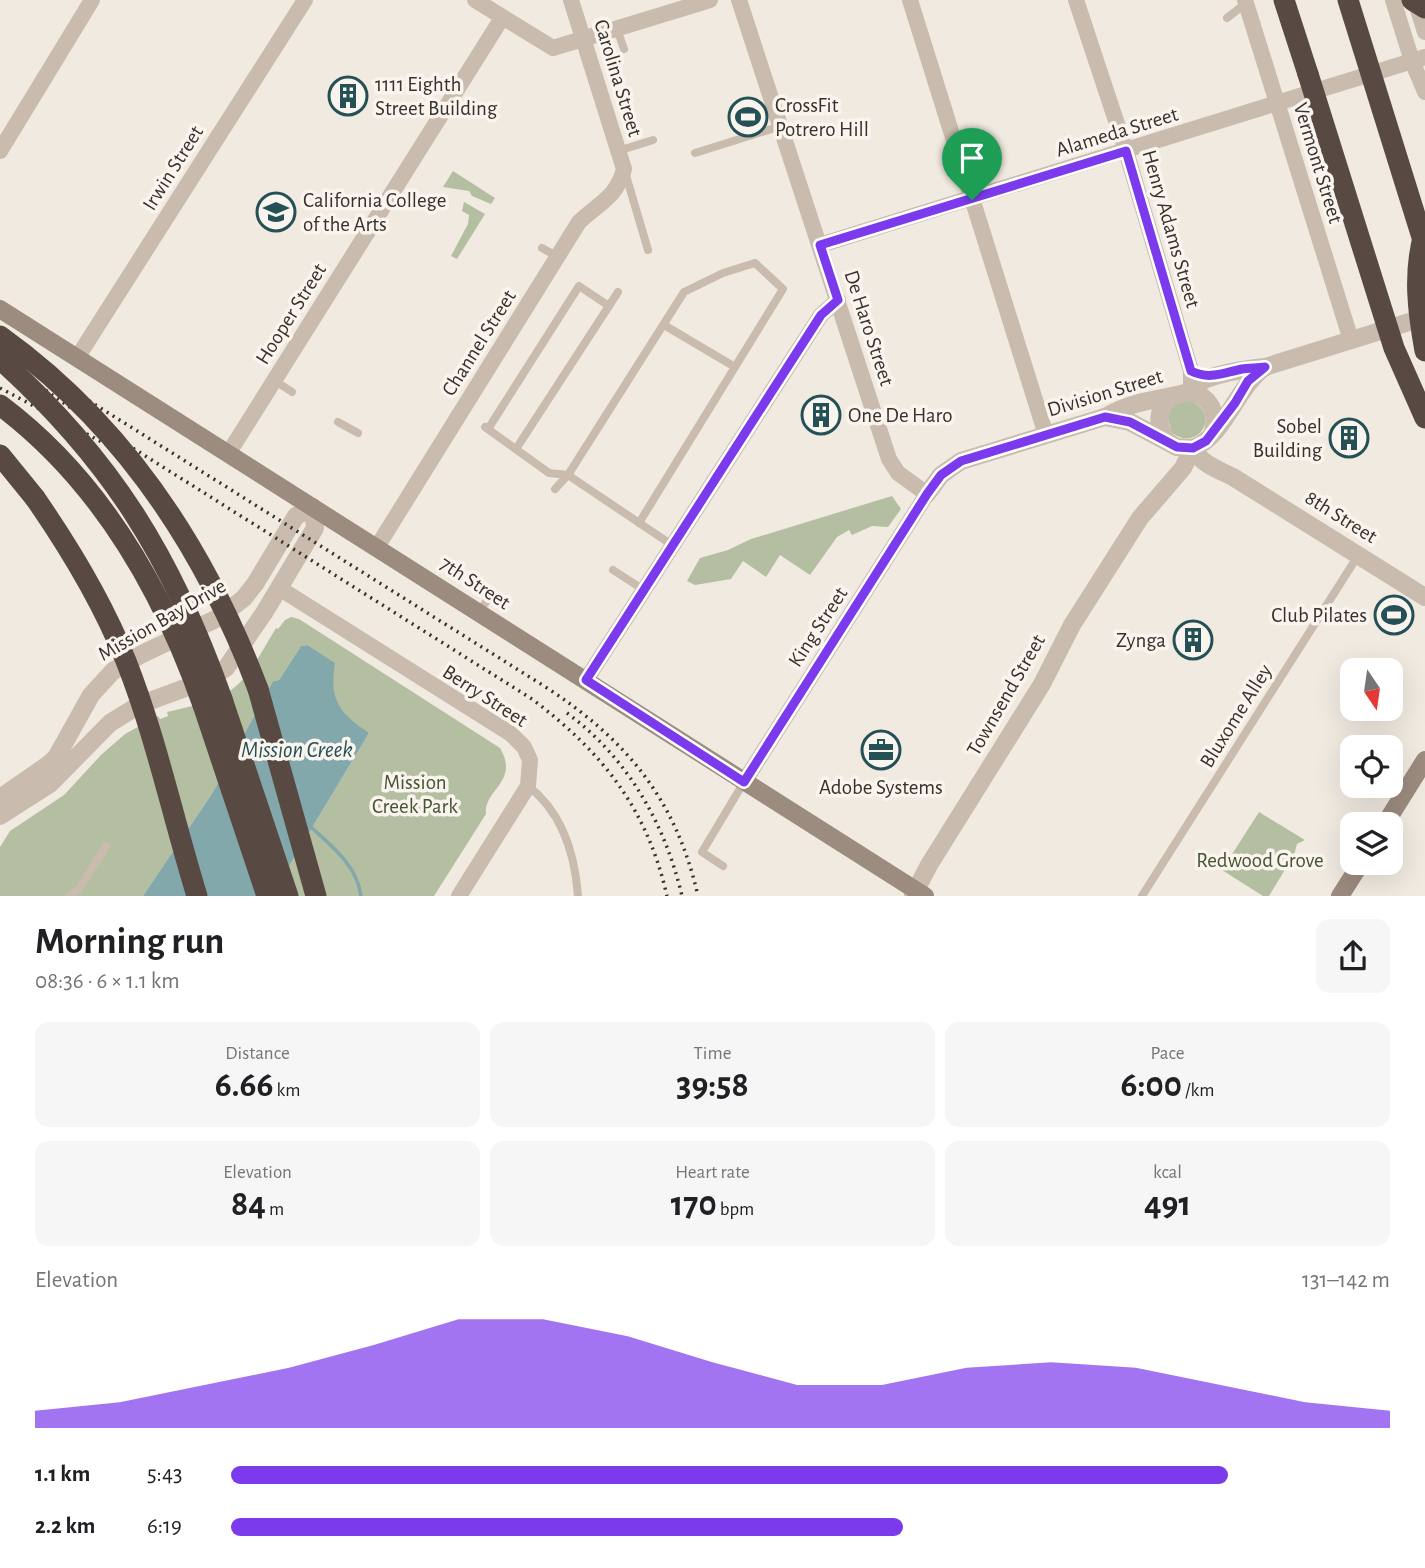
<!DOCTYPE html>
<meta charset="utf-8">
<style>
:root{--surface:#fff;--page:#f6f6f6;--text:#202124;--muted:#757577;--accent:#7c3aed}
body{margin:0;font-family:"Alegreya Sans",sans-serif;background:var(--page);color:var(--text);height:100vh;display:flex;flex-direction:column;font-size:26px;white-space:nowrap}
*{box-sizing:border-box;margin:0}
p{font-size:23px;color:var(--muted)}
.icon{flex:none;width:38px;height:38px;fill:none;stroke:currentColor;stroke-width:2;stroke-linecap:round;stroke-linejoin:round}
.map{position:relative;height:896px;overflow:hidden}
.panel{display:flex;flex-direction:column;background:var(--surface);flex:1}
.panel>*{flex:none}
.needle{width:46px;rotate:167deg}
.tools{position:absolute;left:1340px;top:658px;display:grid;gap:14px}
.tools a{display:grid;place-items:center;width:63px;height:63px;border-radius:14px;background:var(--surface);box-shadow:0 7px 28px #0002;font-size:35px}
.pin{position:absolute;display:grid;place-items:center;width:60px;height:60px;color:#fff;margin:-72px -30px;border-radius:50% 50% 50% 0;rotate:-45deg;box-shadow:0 0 7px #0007}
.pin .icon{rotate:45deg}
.round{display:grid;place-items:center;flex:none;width:74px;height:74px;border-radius:14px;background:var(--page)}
.headline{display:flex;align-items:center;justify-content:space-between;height:119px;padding:0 35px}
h1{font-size:38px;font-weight:700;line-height:52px}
.stats{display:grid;grid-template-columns:repeat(3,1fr);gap:10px;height:119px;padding:7px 35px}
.stats div{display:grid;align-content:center;border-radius:14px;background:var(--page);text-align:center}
.stats b{font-size:35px;font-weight:700}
.stats small{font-size:19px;font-weight:400}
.stats p{font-size:19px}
.chart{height:196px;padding:14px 35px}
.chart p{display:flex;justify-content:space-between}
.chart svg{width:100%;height:126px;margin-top:7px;fill:var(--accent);opacity:.7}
ul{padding:0 35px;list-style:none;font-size:23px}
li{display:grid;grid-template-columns:112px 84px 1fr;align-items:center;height:52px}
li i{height:18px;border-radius:9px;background:var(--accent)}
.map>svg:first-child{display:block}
.green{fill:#b4bfa1}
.water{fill:#82a8ac}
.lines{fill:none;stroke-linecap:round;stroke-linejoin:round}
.stream{stroke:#82a8ac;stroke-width:3.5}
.service{stroke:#c9bbad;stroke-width:8}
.minor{stroke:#c9bbad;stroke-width:16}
.tertiary{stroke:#c9bbad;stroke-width:18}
.secondary{stroke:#9c8b7f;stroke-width:18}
.motorway{stroke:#584a43;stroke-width:21}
.rail{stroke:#38302b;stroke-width:3.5;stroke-dasharray:2 5;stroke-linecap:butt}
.motorway-bridge{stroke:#584a43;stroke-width:21}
.route-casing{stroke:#fff;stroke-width:14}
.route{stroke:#7c3aed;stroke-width:9}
.labels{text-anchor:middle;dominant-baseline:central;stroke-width:7;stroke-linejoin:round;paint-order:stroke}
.street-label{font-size:21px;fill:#38302b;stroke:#f9f4ed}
.poi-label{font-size:21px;fill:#38302b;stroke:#f9f4ed;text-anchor:start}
.park-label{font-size:21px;fill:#465431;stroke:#f9f4ed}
.water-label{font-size:23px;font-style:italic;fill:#245056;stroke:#f9f4ed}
</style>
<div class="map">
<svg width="1425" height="896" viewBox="0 0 1425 896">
<rect width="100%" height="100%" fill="#f1eae1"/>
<g class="green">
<path d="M453 171 495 198 491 204 472 196 469 191 443 187Z"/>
<path d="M464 202 485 214 457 259 451 256 468 224 469 215 462 211Z"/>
<path d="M1187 400C1223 410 1200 453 1172 433L1167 416 1174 404Z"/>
<path d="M892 496 901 509 888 527 872 526 852 535 849 530 837 537 810 575 780 555 766 577 743 561 731 579 695 585 687 581 700 558 728 550 751 539Z"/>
<path d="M291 617 299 619 500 748C520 782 483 790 486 814L434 896H271L369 733 347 719 336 701 332 682 307 645 301 646 279 680 273 681 213 792 143 896H0V847L10 831 64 795 101 755 125 734 158 716 160 719 168 716 167 712C188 707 211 703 230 691 250 677 263 649 276 628L278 629 285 620Z"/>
<path d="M1259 812 1305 840 1297 844 1294 855 1269 896H1263L1222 870Z"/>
</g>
<path class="water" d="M307 645 335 663C329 700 339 713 369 733L271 896H143L213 792 273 681 279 680 301 646Z"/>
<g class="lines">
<path class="stream" d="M312 828C333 847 357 866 361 896"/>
<g class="service">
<path d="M1227 18 1246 3"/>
<path d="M617 29 624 49"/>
<path d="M618 151 653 140"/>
<path d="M695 153 781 126"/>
<path d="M625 172 648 250"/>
<path d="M542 248 558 257"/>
<path d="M664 325 735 367"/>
<path d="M274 380 292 392"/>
<path d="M338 422 358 433"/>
<path d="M485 427 549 473 568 475 672 545"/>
<path d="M488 429 579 286 609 306"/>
<path d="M516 449 618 292"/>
<path d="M555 489 568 475 684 292 723 273 755 263 783 289 639 523"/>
<path d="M613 570 644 590"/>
<path d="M479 612 492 593"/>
<path d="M528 786C562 812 575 855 578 896"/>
<path d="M723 866 702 852 744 782"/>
<path d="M69 896 79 889 106 846"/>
<path d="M1142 896 1359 554"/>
</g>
<g class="minor">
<path d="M475 0 553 48 710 0"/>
<path d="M739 0 889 459 898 473 927 494 744 782"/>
<path d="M910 0 1046 435"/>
<path d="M1076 0 1126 151 1191 371V392"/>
<path d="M1245 0 1351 340"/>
<path d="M1393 0 1412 61 1425 92"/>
<path d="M1415 0 1425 32"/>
<path d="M0 151 92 0"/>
<path d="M820 245 1425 57"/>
<path d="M77 358 305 0"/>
<path d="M228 454 502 18"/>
<path d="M377 547 579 222C599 203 617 197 624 169L571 0"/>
<path d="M279 588 511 734 524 747 530 760 528 786 459 896"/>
<path d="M586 680 821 315 838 300"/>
</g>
<g class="tertiary">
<path d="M1191 392C1210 397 1218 412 1213 431"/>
<path d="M1105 417 1130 422 1177 447 1193 448"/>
<path d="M1166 439C1156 424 1157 410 1170 398"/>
<path d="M1193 448C1201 464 1217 469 1233 477L1425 597"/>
<path d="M927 494 941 475 961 461 1105 417C1137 399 1156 401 1189 392 1195 391 1199 382 1206 379 1225 372 1245 369 1265 367L1425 317"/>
<path d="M0 798 49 764 57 756 91 695 113 671 142 654 220 617 244 598 255 584 296 516 313 507 315 528 264 613 226 668 204 681 139 705 110 723 50 784 0 816"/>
<path d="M913 896 929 865 1042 684 1072 625 1140 518 1183 468 1193 448C1225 436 1236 387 1265 367"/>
</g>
<g class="secondary">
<path d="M0 309 925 896"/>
<path d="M1385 824 1425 760"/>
<path d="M1340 896 1361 863"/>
</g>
<g class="motorway">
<path d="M1284 0 1308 74"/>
<path d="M0 455 35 498"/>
<path d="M258 689 316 896"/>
<path d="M222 699 288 896"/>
<path d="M203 705 267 896"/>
</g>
<g class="rail">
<path d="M0 345 544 686C626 739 676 799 698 896"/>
<path d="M0 358 85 418 532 699C602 752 647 808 667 896"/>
<path d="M0 388 132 458"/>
<path d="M567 713C628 758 665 824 682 896"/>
</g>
<g class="motorway-bridge">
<path d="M1348 0 1425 247"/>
<path d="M1412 0 1425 8"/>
<path d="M1308 74 1394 348 1425 418"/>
<path d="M1424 234C1413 273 1418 312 1425 351"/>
<path d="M0 336C123 424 205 549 258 689"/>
<path d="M0 359C112 460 172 558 222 699"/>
<path d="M0 405C100 480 162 588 203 705"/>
<path d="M35 498C71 550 103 603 126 661 156 737 173 818 197 896"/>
</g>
</g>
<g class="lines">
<defs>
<path id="route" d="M1126 151 1191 371C1210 380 1222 373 1242 369 1249 368 1258 368 1265 367L1248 381 1235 403 1206 441 1193 448 1177 447 1130 422 1105 417 961 461 941 475 927 494 744 782 586 680 821 315 838 300 820 245Z"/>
</defs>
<use href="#route" class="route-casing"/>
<use href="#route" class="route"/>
</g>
<defs>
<symbol id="building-ring" viewBox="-11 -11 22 22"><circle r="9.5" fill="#f9f4ed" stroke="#245056" stroke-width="1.5"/><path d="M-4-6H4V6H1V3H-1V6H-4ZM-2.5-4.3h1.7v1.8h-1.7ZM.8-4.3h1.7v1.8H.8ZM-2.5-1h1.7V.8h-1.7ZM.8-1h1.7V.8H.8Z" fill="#245056"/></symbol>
<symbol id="stadium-ring" viewBox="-11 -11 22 22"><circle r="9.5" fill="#f9f4ed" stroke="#245056" stroke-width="1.5"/><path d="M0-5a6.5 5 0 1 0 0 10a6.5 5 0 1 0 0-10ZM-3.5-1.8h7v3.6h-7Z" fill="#245056"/></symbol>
<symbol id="university-ring" viewBox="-11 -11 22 22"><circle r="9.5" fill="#f9f4ed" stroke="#245056" stroke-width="1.5"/><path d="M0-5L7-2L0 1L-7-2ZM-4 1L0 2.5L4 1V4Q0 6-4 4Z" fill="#245056"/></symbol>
<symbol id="office-ring" viewBox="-11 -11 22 22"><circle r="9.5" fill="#f9f4ed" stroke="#245056" stroke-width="1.5"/><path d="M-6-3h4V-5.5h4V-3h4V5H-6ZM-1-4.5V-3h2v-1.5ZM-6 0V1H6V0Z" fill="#245056"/></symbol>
</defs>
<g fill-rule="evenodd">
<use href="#building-ring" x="326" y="74" width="44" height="44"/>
<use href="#stadium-ring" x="726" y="95" width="44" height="44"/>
<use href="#university-ring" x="254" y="190" width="44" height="44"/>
<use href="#building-ring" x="799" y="393" width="44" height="44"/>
<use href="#building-ring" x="1327" y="416" width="44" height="44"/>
<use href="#stadium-ring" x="1372" y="593" width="44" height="44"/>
<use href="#building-ring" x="1171" y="618" width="44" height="44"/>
<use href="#office-ring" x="859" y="728" width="44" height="44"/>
</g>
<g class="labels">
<g class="street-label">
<text transform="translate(618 78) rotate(73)">Carolina Street</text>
<text transform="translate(1117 132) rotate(-17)">Alameda Street</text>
<text transform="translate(1318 163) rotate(73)">Vermont Street</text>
<text transform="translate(173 168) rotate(-58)">Irwin Street</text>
<text transform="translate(1171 229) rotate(74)">Henry Adams Street</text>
<text transform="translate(291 314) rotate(-58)">Hooper Street</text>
<text transform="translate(869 328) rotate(72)">De Haro Street</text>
<text transform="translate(479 343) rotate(-58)">Channel Street</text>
<text transform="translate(1105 393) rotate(-17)">Division Street</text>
<text transform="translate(1341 517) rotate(32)">8th Street</text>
<text transform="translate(475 583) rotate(33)">7th Street</text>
<text transform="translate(162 620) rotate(-30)">Mission Bay Drive</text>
<text transform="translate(818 627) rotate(-57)">King Street</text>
<text transform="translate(1006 695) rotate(-60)">Townsend Street</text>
<text transform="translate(485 696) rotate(33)">Berry Street</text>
<text transform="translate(1236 716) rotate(-58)">Bluxome Alley</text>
</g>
<g class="poi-label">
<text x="375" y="84">1111 Eighth<tspan x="375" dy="24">Street Building</tspan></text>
<text x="775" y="105">CrossFit<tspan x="775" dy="24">Potrero Hill</tspan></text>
<text x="303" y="200">California College<tspan x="303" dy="24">of the Arts</tspan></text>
<text x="848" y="415">One De Haro</text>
<text x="1322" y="426" text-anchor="end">Sobel<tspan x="1322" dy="24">Building</tspan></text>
<text x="1367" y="615" text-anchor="end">Club Pilates</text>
<text x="1166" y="640" text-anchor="end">Zynga</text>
<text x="881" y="787" text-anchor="middle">Adobe Systems</text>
</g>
<g class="park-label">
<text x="415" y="782">Mission<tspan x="415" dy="24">Creek Park</tspan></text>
<text x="1260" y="860">Redwood Grove</text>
</g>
<g class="water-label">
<text x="297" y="750">Mission Creek</text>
</g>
</g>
</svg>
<div class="tools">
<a><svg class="needle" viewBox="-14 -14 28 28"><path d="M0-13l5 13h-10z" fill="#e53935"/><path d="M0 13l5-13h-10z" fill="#757577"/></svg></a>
<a><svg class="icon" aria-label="locate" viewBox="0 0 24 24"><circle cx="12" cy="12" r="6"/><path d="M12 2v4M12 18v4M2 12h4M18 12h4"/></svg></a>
<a><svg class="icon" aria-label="layers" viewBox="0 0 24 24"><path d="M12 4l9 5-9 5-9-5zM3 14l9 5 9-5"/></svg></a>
</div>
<div class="pin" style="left:972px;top:200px;background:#1e9e55"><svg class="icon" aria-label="arrive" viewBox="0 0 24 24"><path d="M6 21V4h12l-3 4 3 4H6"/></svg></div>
</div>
<section class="panel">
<div class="headline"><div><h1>Morning run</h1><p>08:36 · 6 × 1.1 km</p></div><a class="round"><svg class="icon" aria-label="share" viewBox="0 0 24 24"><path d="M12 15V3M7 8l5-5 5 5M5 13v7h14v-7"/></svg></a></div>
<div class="stats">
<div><p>Distance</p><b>6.66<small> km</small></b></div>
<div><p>Time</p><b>39:58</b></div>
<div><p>Pace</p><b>6:00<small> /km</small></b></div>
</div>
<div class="stats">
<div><p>Elevation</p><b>84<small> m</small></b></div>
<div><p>Heart rate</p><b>170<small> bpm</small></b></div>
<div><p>kcal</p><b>491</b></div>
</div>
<div class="chart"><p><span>Elevation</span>131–142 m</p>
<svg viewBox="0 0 160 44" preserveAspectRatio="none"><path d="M0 44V38L10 35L20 29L30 23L40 15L50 6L60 6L70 12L80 21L90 29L100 29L110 23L120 21L130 23L140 29L150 35L160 38V44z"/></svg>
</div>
<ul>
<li><b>1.1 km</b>5:43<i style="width:86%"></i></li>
<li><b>2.2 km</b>6:19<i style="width:58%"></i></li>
</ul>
</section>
